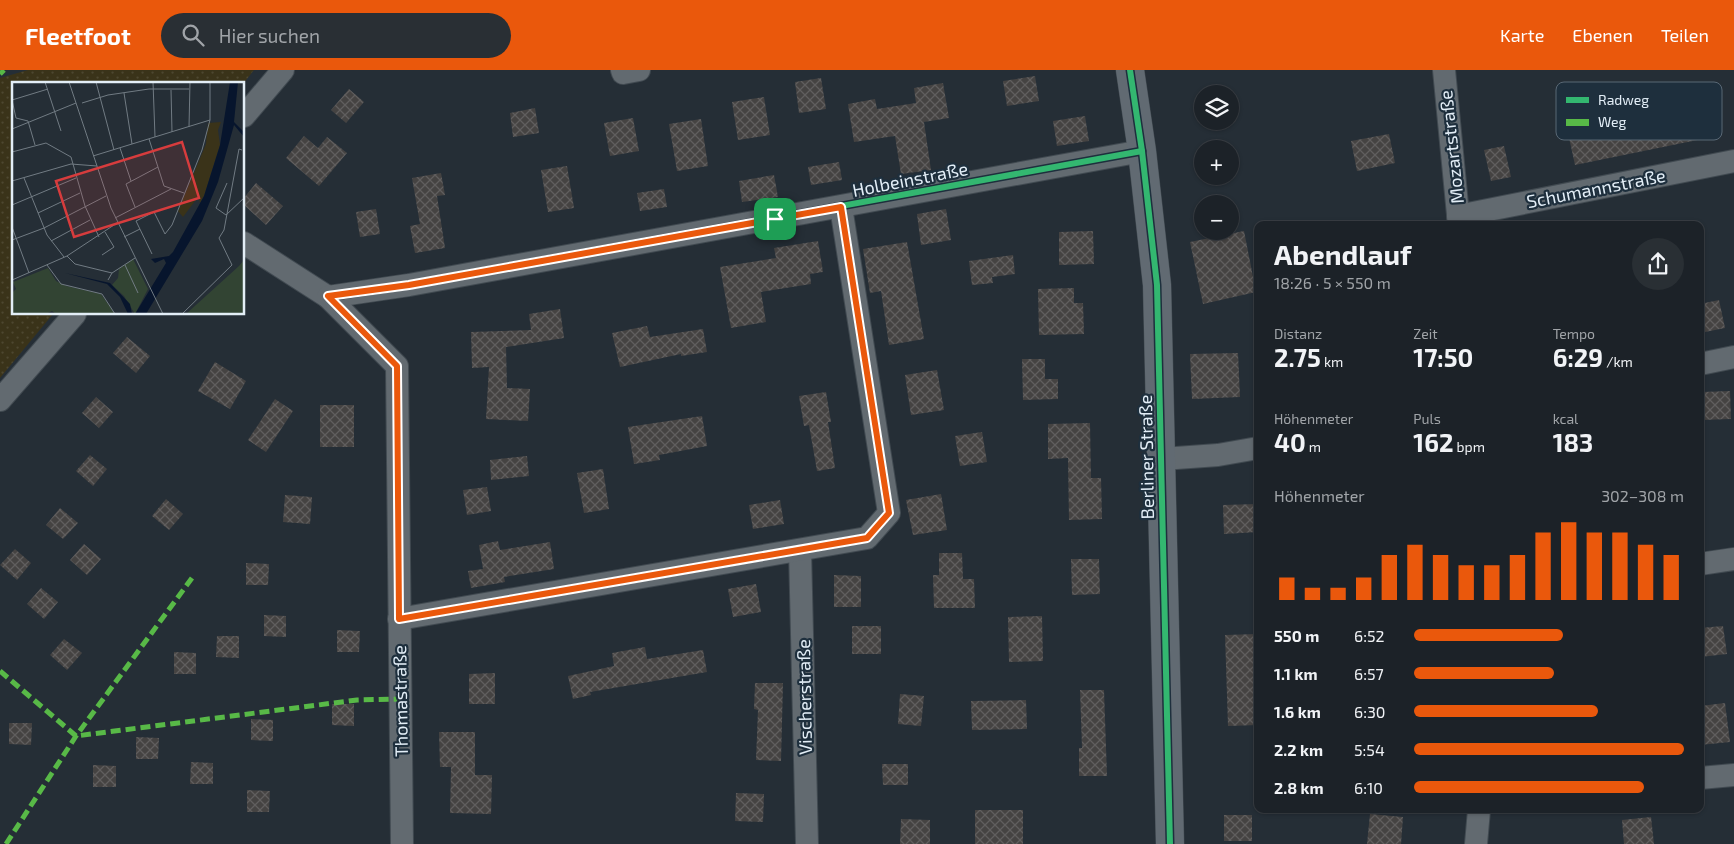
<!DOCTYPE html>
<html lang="de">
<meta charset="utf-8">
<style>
:root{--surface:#1c2228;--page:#292f34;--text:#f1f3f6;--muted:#a0a4a8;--line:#3a3f45;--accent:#ea580c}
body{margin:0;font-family:"Exo 2",sans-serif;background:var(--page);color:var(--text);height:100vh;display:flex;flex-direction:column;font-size:19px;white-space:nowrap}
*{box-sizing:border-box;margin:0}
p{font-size:16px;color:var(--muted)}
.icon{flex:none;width:28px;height:28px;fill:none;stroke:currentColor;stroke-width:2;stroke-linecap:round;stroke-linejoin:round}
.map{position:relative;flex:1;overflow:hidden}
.sheet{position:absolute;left:1254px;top:151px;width:450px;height:592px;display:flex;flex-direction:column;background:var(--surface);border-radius:10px;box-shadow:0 1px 4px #0004,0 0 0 1px var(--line)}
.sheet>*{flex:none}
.fabs{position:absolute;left:1194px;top:15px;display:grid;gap:10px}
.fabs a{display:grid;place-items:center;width:45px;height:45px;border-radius:50%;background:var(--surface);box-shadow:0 1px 4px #0004,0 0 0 1px var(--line);font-size:25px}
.pin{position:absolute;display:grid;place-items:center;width:42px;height:42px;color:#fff;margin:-21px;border-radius:10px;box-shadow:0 2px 8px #0006}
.round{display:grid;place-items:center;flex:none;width:52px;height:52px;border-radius:26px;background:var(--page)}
.summary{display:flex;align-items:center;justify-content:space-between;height:85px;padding:0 20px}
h1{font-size:28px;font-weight:700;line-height:38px}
.metrics{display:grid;grid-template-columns:repeat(3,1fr);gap:8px;height:85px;padding:5px 20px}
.metrics div{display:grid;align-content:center}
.metrics b{font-size:25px;font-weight:700}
.metrics small{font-size:14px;font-weight:400}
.metrics p{font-size:14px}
.chart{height:140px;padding:10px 20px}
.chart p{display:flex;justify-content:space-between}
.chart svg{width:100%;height:90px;margin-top:5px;stroke:var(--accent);stroke-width:6}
ul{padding:0 20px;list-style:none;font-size:16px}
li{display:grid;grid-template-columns:80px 60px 1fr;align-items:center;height:38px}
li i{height:12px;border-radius:6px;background:var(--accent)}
header{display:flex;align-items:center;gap:30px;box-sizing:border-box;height:70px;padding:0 25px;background:var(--accent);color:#fff}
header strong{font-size:24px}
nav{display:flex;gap:28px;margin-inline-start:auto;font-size:18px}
.search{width:350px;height:45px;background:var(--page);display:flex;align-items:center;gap:12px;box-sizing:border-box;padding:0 18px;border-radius:28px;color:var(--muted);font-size:19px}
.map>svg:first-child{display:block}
.sand{fill:url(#sand-dots)}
.building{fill:url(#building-cross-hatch)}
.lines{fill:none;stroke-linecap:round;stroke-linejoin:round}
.street-casing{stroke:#414a51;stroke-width:24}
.secondary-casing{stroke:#414a51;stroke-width:29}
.street{stroke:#626a70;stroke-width:22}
.secondary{stroke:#616a72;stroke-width:28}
.quiet{stroke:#58b947;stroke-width:5;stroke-dasharray:10 5;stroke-linecap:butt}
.cycleway-casing{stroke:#1e2f3d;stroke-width:9}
.cycleway{stroke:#33b770;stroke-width:6}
.route-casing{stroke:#fff;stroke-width:10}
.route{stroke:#ea580c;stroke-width:6}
.labels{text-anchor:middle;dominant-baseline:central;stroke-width:4.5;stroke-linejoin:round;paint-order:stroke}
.street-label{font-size:18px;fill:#e3eef7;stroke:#1e2f3d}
.inset-road{fill:none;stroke:#717b83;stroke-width:1}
.view{fill:#d73c3d;fill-opacity:0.15;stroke:#d73c3d;stroke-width:2.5}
.inset-edge{fill:none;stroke:#e3eef7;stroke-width:2.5}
.key{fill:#1e2f3d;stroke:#596875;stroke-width:1}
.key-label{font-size:14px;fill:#e3eef7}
</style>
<header>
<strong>Fleetfoot</strong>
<div class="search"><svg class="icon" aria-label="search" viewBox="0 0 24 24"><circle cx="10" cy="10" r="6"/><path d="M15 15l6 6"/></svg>Hier suchen</div>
<nav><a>Karte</a><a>Ebenen</a><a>Teilen</a></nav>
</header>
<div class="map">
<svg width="1734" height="774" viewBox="0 0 1734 774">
<defs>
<pattern id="sand-dots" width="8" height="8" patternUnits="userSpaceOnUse" patternTransform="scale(1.25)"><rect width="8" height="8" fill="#3a3319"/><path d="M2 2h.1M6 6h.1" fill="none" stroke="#4d4730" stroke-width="1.8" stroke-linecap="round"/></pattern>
<pattern id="building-cross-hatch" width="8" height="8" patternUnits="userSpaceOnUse" patternTransform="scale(1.25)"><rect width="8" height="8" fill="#454342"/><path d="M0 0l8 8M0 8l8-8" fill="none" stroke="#605e5e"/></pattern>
</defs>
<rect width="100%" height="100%" fill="#252e36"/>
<path class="sand" d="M28 0H254L243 14H14V244H53L0 308V8Z"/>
<g class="building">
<path d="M1035 6 1039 31 1007 36 1003 11Z"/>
<path d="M821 8 826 39 799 43 795 12Z"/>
<path d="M943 13 949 48 924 52 931 100 901 104 895 66 854 72 848 34 875 29 877 39 916 33 914 18Z"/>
<path d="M349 19 364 32 346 53 331 40Z"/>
<path d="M764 27 770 65 738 70 732 32Z"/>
<path d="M1710 32 1717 66 1575 95 1568 63 1599 56V59L1690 40V37Z"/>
<path d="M535 38 539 63 513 67 510 43Z"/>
<path d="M1085 46 1089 71 1057 76 1053 51Z"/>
<path d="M633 48 639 81 610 86 604 53Z"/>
<path d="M701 49 708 96 677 101 669 54Z"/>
<path d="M1389 64 1395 93 1357 101 1351 71Z"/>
<path d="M304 66 318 78 327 67 347 83 319 116 286 88Z"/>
<path d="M1504 76 1511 107 1491 111 1484 80Z"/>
<path d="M839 92 842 110 811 115 808 97Z"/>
<path d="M567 96 574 138 548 142 541 100Z"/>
<path d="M441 103 445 125 437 126 445 178 415 183 410 156 420 154 412 108Z"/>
<path d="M774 105 778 127 742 132 739 111Z"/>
<path d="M256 113 283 136 266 155 244 135V128Z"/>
<path d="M664 119 667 137 640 141 637 123Z"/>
<path d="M376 139 380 164 360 167 356 142Z"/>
<path d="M946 139 951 170 921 175 917 144Z"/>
<path d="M1093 161 1094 194 1059 195V162Z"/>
<path d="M1244 161 1256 222 1203 234 1190 172Z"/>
<path d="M818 171 823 202 810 204 811 214 761 222 766 252 731 258 720 197 776 188 774 178Z"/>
<path d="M907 172 924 269 889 275 881 221 870 223 863 179Z"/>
<path d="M1013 185 1015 204 992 207 993 213 972 215 969 191Z"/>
<path d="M1074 218V233H1083L1084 264 1039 265 1038 219Z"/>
<path d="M1719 230 1725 258 1700 263V234Z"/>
<path d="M560 239 564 268 506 277 507 318 530 319 528 351 486 349 489 297 472 298 471 262 531 260 529 244Z"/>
<path d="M647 256 650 267 703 259 707 282 681 286V284L620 297 612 263Z"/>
<path d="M127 267 150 286 136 303 113 283Z"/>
<path d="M1238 283 1240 327 1192 329 1190 284Z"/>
<path d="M1022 289H1045V309H1058V329L1023 330Z"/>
<path d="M215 292 246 311 230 339 198 321Z"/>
<path d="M937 300 944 340 911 345 905 305Z"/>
<path d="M1730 321 1731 349 1703 350 1702 322Z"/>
<path d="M826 322 831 352H828L835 398 817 401 809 355 804 356 799 326Z"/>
<path d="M96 327 113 342 99 358 82 343Z"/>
<path d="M275 329 293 341 266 382 248 370Z"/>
<rect x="320" y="335" width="34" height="42"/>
<path d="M702 346 707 376 659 385 660 390 634 394 628 357Z"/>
<path d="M1090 353 1091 408H1101L1102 449 1069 450 1068 388 1048 389V354Z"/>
<path d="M982 362 987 392 960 396 955 366Z"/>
<path d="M90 385 107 399 93 416 76 401Z"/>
<path d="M527 386 529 406 491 410 490 390Z"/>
<path d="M603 399 609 439 584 443 577 403Z"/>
<path d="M487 417 491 441 467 445 463 420Z"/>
<path d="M941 424 947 460 913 465 906 430Z"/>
<path d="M285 425 312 427 310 454 283 452Z"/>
<path d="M166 429 183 444 169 460 152 446Z"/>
<path d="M780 430 784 454 753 459 749 435Z"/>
<path d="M1258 434V462L1224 464 1223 435Z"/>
<path d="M60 438 78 453 63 469 46 455Z"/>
<path d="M498 471 500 480 550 472 554 499 504 507 505 512 471 518 468 501 483 499 479 475Z"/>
<path d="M84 474 101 489 87 505 70 490Z"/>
<path d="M15 479 31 493 17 510 0 495Z"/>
<path d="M939 483H962L963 509H974L975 538H934L933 505H939Z"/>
<path d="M1071 489H1099L1100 524 1072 525Z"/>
<path d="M246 493 269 494 268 515H246Z"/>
<path d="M834 505 861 506V537H834Z"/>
<path d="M756 514 761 542 733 547 728 519Z"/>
<path d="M41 518 58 532 44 549 27 534Z"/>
<path d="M264 545 286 546V567L264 566Z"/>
<path d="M1042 546 1043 591 1009 592 1008 547Z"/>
<rect x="852" y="556" width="29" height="28"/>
<path d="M1723 556 1727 584 1700 587V558Z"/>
<path d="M337 560 360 561 359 582H337Z"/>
<path d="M1258 564V655L1228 656 1225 565Z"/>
<path d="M217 566H239V588L216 587Z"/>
<path d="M64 569 82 583 67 600 50 585Z"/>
<path d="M645 577 647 589 703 580 707 602 590 622 591 625 573 629 568 606 614 596 612 583Z"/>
<path d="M174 582 196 583V604H174Z"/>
<path d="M495 603V634H469V604Z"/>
<path d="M755 613H783L781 691 756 690 758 640 754 639Z"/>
<path d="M1080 620H1104L1107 706H1079V678H1082Z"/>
<path d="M900 624 924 626 921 656 898 654Z"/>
<path d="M1026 630 1027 659 972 660 971 631Z"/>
<path d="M1725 633 1730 672 1700 675V636Z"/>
<path d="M332 634H354V656L332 655Z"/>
<path d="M251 649 273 650V671L251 670Z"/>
<path d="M9 653H32L31 675 9 674Z"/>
<path d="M439 662H475V705H492L491 744 450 743 451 697H440Z"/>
<path d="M136 667 159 668 158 689H136Z"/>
<path d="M191 692 213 693V714H190Z"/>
<path d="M882 694H908V715H883Z"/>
<path d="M93 695 116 696V717H93Z"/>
<path d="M247 720 270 721 269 742H247Z"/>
<path d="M736 723 764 724 763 752 735 751Z"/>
<rect x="975" y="740" width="48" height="34"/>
<path d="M1370 744 1403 747 1401 774H1367Z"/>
<rect x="1224" y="745" width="28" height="26"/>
<path d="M1651 747 1654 774H1624L1622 750Z"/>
<path d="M901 749 930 750V774H900Z"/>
</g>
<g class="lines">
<defs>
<g id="street">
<path d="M622 0 623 3 639 0"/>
<path d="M1444 0 1459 155"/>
<path d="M244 46 283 0"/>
<path d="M1458 146 1734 91"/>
<path d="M244 173 328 227 397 296 402 774"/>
<path d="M328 227 409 215 1142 81"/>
<path d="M1700 294 1734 287"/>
<path d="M0 330 75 244"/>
<path d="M1162 389 1218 385 1258 378"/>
<path d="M800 480 807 774"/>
<path d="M1700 494 1734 489"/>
<path d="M399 549 867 468 889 443 841 137"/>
<path d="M1700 708 1734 705"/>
<path d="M1476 774 1479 740"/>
</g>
<path id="secondary" d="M1130 0 1142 81 1157 215 1170 774"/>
</defs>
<use href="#street" class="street-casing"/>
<use href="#secondary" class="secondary-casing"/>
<use href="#street" class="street"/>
<use href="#secondary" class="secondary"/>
<g class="quiet">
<path d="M0 4 4 0"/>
<path d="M0 601 76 666 357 630 401 629"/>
<path d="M6 774 76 666 192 508"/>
</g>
<defs>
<g id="cycleway">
<path d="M1130 0 1142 81 1157 215 1170 774"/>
<path d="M328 227 409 215 1142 81"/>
<path d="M399 549 867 468 889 443 841 137"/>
</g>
</defs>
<use href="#cycleway" class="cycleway-casing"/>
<use href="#cycleway" class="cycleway"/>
</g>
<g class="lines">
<defs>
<path id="route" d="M841 137 889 443 867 468 399 549 397 296 328 226 409 215Z"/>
</defs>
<use href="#route" class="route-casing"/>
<use href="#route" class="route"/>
</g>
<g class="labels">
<g class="street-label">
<text transform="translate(1451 77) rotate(-96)">Mozartstraße</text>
<text transform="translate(910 109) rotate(-11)">Holbeinstraße</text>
<text transform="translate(1596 118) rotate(-11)">Schumannstraße</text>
<text transform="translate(1146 387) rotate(-91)">Berliner Straße</text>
<text transform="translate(804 627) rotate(-91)">Vischerstraße</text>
<text transform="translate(400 631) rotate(-91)">Thomastraße</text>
</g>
</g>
<g transform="translate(12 12)">
<rect width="232" height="232" fill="#252e36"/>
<path d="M121 177 136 207 123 232 112 214 100 203 106 196 107 187ZM36 186 44 199 54 204 89 212 103 232H44L40 229 34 232H0V211L4 207 1 200Z" fill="#324433"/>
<path d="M232 178V232H174L227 184Z" fill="#324433"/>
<path d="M209 40 206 48 208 63 192 114 188 121 187 116 183 119 171 135 166 129 194 62 196 41Z" fill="#3a3319"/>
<path d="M218 0H226L222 40 232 50V55L222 43 206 100 190 139 134 232H123L154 181 152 177 143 181 139 177 157 174 161 170 192 114 208 63ZM53 191 98 201 118 222 120 232H116L108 215 95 202Z" fill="#07152d"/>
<path class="inset-road" d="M33 0 49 49M57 0 99 126 151 232M84 0 102 68M141 0 143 55M159 8 160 50M112 11 120 62M0 18 4 36 16 39 23 63M0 18 36 7M70 21 96 13 137 7H177M177 45 178 0M0 47 64 21M137 57 152 104 172 111M108 66 119 99M0 70 34 61 59 75 73 124 87 155M81 74 198 38M12 96 35 153 52 175M0 99 59 82 85 84M215 101 204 126 214 133 233 115M0 123 64 96M123 125 114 102 146 85M26 131 68 111M103 136 159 107M0 145 17 191M112 155 128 147M0 158 32 146 94 114M39 159 78 138M140 172 124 139 142 130 153 152 160 143 190 68 198 38V0M90 173 102 165 93 150M55 174 63 182 100 191M35 183 49 202 90 212 103 232M113 183 126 211M0 198 55 174 105 141M96 198 100 191 123 176M170 232 220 183 207 156 212 148 227 67 230 68"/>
<path class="view" d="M170 60 187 116 62 155 44 99Z"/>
<rect width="232" height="232" class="inset-edge"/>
</g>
<rect x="1556" y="12" width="166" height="58" rx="8" class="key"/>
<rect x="1566" y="27" width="23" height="6" fill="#33b770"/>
<rect x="1566" y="49" width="23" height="7" fill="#58b947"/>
<g class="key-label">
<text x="1598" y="35">Radweg</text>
<text x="1598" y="57">Weg</text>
</g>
</svg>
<div class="fabs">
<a><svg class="icon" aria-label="layers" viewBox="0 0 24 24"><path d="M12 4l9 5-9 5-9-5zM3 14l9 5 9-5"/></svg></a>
<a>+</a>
<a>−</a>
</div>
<div class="pin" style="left:775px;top:149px;background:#1e9e55"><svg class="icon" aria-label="arrive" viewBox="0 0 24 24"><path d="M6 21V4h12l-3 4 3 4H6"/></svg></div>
<section class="sheet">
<div class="summary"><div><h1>Abendlauf</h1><p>18:26 · 5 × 550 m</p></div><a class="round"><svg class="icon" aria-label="share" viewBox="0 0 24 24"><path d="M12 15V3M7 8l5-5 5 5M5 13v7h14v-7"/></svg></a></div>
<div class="metrics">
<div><p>Distanz</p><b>2.75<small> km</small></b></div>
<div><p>Zeit</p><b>17:50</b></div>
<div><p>Tempo</p><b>6:29<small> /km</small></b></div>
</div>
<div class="metrics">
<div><p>Höhenmeter</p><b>40<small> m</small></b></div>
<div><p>Puls</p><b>162<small> bpm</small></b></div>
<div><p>kcal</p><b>183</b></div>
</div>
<div class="chart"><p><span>Höhenmeter</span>302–308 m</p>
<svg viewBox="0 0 160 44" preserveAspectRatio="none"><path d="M5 44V33M15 44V38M25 44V38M35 44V33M45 44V22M55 44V17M65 44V22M75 44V27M85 44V27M95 44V22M105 44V11M115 44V6M125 44V11M135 44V11M145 44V17M155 44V22"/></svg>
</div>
<ul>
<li><b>550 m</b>6:52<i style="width:55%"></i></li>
<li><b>1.1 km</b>6:57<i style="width:52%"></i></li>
<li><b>1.6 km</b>6:30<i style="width:68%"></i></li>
<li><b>2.2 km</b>5:54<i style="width:100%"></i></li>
<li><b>2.8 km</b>6:10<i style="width:85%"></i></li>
</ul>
</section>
</div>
